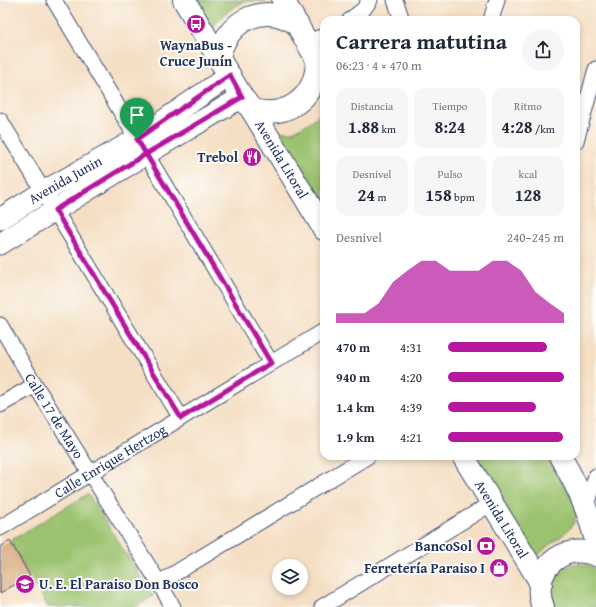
<!DOCTYPE html>
<html lang="es">
<meta charset="utf-8">
<style>
:root{--surface:#fff;--page:#f6f6f7;--text:#1f2937;--muted:#747a83;--accent:#b5179e}
body{margin:0;font-family:"Gentium Book Plus",serif;background:var(--page);color:var(--text);height:100vh;display:flex;flex-direction:column;font-size:15px;white-space:nowrap}
*{box-sizing:border-box;margin:0}
p{font-size:13px;color:var(--muted)}
.icon{flex:none;width:22px;height:22px;fill:none;stroke:currentColor;stroke-width:2;stroke-linecap:round;stroke-linejoin:round}
.map{position:relative;flex:1;overflow:hidden}
.drawer{position:absolute;left:320px;top:16px;width:260px;height:444px;display:flex;flex-direction:column;background:var(--surface);border-radius:12px;box-shadow:0 2px 6px #0003}
.drawer>*{flex:none}
.fabs{position:absolute;left:272px;top:559px;display:grid;gap:8px}
.fabs a{display:grid;place-items:center;width:36px;height:36px;border-radius:50%;background:var(--surface);box-shadow:0 2px 6px #0003;font-size:20px}
.pin{position:absolute;display:grid;place-items:center;width:34px;height:34px;color:#fff;margin:-41px -17px;border-radius:50% 50% 50% 0;rotate:-45deg;box-shadow:0 0 4px #0007}
.pin .icon{rotate:45deg}
.round{display:grid;place-items:center;flex:none;width:42px;height:42px;border-radius:21px;background:var(--page)}
.overview{display:flex;align-items:center;justify-content:space-between;height:68px;padding:0 16px}
h1{font-size:22px;font-weight:800;line-height:30px}
.metrics{display:grid;grid-template-columns:repeat(3,1fr);gap:6px;height:68px;padding:4px 16px}
.metrics div{display:grid;align-content:center;border-radius:10px;background:var(--page);text-align:center}
.metrics b{font-size:17px;font-weight:800}
.metrics small{font-size:11px;font-weight:400}
.metrics p{font-size:11px}
.chart{height:112px;padding:8px 16px}
.chart p{display:flex;justify-content:space-between}
.chart svg{width:100%;height:72px;margin-top:4px;fill:var(--accent);opacity:.7}
ul{padding:0 16px;list-style:none;font-size:13px}
li{display:grid;grid-template-columns:64px 48px 1fr;align-items:center;height:30px}
li i{height:10px;border-radius:5px;background:var(--accent)}
.map>svg:first-child{display:block}
.green{fill:#9bc26e;stroke:#5b7866}
.building{fill:#dbb38a}
.lines{fill:none;stroke-linecap:round;stroke-linejoin:round}
.street-casing{stroke:#3c496d;stroke-width:17}
.secondary-casing{stroke:#3c496d;stroke-width:23}
.primary-casing{stroke:#3c496d;stroke-width:24}
.street{stroke:#fff;stroke-width:15}
.secondary{stroke:#fff;stroke-width:21}
.primary{stroke:#fff;stroke-width:22}
.route-casing{stroke:#fff;stroke-width:8}
.route{stroke:#b5179e;stroke-width:5}
.labels{text-anchor:middle;dominant-baseline:central;stroke-width:4;stroke-linejoin:round;paint-order:stroke}
.poi-label{font-size:14px;font-weight:bold;fill:#1b2f5e;stroke:#fdfcf7;text-anchor:end}
.street-label{font-size:14px;fill:#1b2f5e;stroke:#fdfcf7}
</style>
<div class="map">
<svg width="596" height="607" viewBox="0 0 596 607">
<rect width="100%" height="100%" fill="#fdfcf7"/>
<filter id="ink" filterUnits="userSpaceOnUse"><feTurbulence type="fractalNoise" baseFrequency=".025" numOctaves="2"/><feDisplacementMap in="SourceGraphic" scale="8" xChannelSelector="R" yChannelSelector="G"/><feConvolveMatrix kernelMatrix="1 2 1 2 8 2 1 2 1" color-interpolation-filters="sRGB"/></filter>
<filter id="wash" filterUnits="userSpaceOnUse"><feTurbulence type="fractalNoise" baseFrequency=".012" numOctaves="4" result="noise"/><feDisplacementMap in="SourceGraphic" scale="16" xChannelSelector="R" yChannelSelector="G"/><feGaussianBlur stdDeviation="0.9" result="paint"/><feColorMatrix in="noise" values="0 0 0 0 0 0 0 0 0 0 0 0 0 0 0 0 0 1.4 0 .05"/><feComposite in="paint" operator="in"/></filter>
<g filter="url(#wash)">
<rect width="100%" height="100%" fill="#f5dfc4"/>
<g class="green">
<path d="M194 0H267L266 1C259 1 250 0 244 2 233 6 217 19 213 29Z"/>
<path d="M324 111V220L270 131 292 132 307 124Z"/>
<path d="M468 456H547L575 503 576 513 575 521 570 528 563 535 549 545 532 561Z"/>
<path d="M88 494 153 596 135 607H48L10 541Z"/>
<path d="M573 564C581 564 589 564 596 569V607H554C548 593 550 576 564 568 567 566 570 566 573 564Z"/>
</g>
<g id="blocks">
<path class="building" d="M10 541 30 576 0 593V547Z"/>
</g>
</g>
<g filter="url(#ink)">
<use href="#blocks" fill-opacity="0" stroke="#3c496d" stroke-width="1"/>
<g class="lines">
<defs>
<g id="street">
<path d="M54 0 271 363"/>
<path d="M395 0 402 20"/>
<path d="M350 20 363 10 370 0"/>
<path d="M491 20 497 0"/>
<path d="M307 42 324 36"/>
<path d="M0 120 181 418"/>
<path d="M576 141 596 69"/>
<path id="s1" d="M0 325 35 385 159 583 173 607"/>
<path d="M0 405 35 385"/>
<path d="M586 509 596 476"/>
<path id="s2" d="M0 528 324 331"/>
<path d="M159 583 368 456"/>
<path d="M322 607 492 503"/>
</g>
<g id="secondary">
<path id="s3" d="M0 219 43 192 137 139 230 75"/>
<path d="M0 244 146 154 242 97"/>
</g>
<g id="primary">
<path id="s4" d="M184 0 242 97 252 110 324 229"/>
<path d="M283 0 324 72"/>
<path d="M219 57C227 19 266 1 298 25"/>
<path d="M252 110C287 119 316 98 317 61"/>
<path id="s5" d="M463 456 541 583"/>
<path d="M560 456C576 483 589 511 596 541"/>
<path d="M543 607C529 572 562 541 596 555"/>
</g>
</defs>
<use href="#street" class="street-casing"/>
<use href="#secondary" class="secondary-casing"/>
<use href="#primary" class="primary-casing"/>
<use href="#street" class="street"/>
<use href="#secondary" class="secondary"/>
<use href="#primary" class="primary"/>
</g>
</g>
<g class="lines" filter="url(#ink)">
<defs>
<path id="route" d="M137 139 146 154 271 363 181 418 55 210 146 154 242 97 230 75 137 139"/>
</defs>
<use href="#route" class="route-casing"/>
<use href="#route" class="route"/>
</g>
<defs>
<symbol id="bus-disc" viewBox="-11 -11 22 22"><circle r="9.5" fill="#b5179e" stroke="#fdfcf7"/><path d="M-5-6H5V4H4V6H2V4H-2V6H-4V4H-5ZM-3.5-4V0h7V-4ZM-3.5 1.2v1.5H-2V1.2ZM2 1.2v1.5H3.5V1.2Z" fill="#fff"/></symbol>
<symbol id="restaurant-disc" viewBox="-11 -11 22 22"><circle r="9.5" fill="#b5179e" stroke="#fdfcf7"/><path d="M-5-6h1v4h1v-4h1v4h1v-4h1v5L-1.5 .5V6h-2V.5L-5-1ZM5-6V6H3V1.5H1.5Q1.5-4 5-6Z" fill="#fff"/></symbol>
<symbol id="bank-disc" viewBox="-11 -11 22 22"><circle r="9.5" fill="#b5179e" stroke="#fdfcf7"/><path d="M-6-4H6V4H-6ZM0-2.3a2.3 2.3 0 1 0 0 4.6a2.3 2.3 0 1 0 0-4.6Z" fill="#fff"/></symbol>
<symbol id="shop-disc" viewBox="-11 -11 22 22"><circle r="9.5" fill="#b5179e" stroke="#fdfcf7"/><path d="M-5-2.5h2.3a2.7 3.5 0 0 1 5.4 0H5L5.5 6h-11ZM-1.5-2.5h3a1.5 2.3 0 0 0-3 0Z" fill="#fff"/></symbol>
<symbol id="school-disc" viewBox="-11 -11 22 22"><circle r="9.5" fill="#b5179e" stroke="#fdfcf7"/><path d="M0-5L7-2L0 1L-7-2ZM-4 1L0 2.5L4 1V4Q0 6-4 4Z" fill="#fff"/></symbol>
</defs>
<g fill-rule="evenodd">
<use href="#bus-disc" x="185" y="13" width="22" height="22"/>
<use href="#restaurant-disc" x="241" y="146" width="22" height="22"/>
<use href="#bank-disc" x="475" y="535" width="22" height="22"/>
<use href="#shop-disc" x="488" y="557" width="22" height="22"/>
<use href="#school-disc" x="14" y="573" width="22" height="22"/>
</g>
<g class="labels">
<g class="poi-label">
<text x="196" y="45" text-anchor="middle">WaynaBus -<tspan x="196" dy="16">Cruce Junín</tspan></text>
<text x="238" y="157">Trebol</text>
<text x="472" y="546">BancoSol</text>
<text x="485" y="568">Ferretería Paraiso I</text>
<text x="39" y="584" text-anchor="start">U. E. El Paraiso Don Bosco</text>
</g>
<g class="street-label">
<text stroke="none"><textPath href="#s4" startOffset="187">Avenida Litoral</textPath></text>
<text stroke="none"><textPath href="#s3" startOffset="76">Avenida Junin</textPath></text>
<text stroke="none"><textPath href="#s1" startOffset="106">Calle 17 de Mayo</textPath></text>
<text stroke="none"><textPath href="#s2" startOffset="129">Calle Enrique Hertzog</textPath></text>
<text stroke="none"><textPath href="#s5" startOffset="74">Avenida Litoral</textPath></text>
</g>
</g>
</svg>
<div class="fabs">
<a><svg class="icon" aria-label="layers" viewBox="0 0 24 24"><path d="M12 4l9 5-9 5-9-5zM3 14l9 5 9-5"/></svg></a>
</div>
<div class="pin" style="left:137px;top:139px;background:#1e9e55"><svg class="icon" aria-label="arrive" viewBox="0 0 24 24"><path d="M6 21V4h12l-3 4 3 4H6"/></svg></div>
<section class="drawer">
<div class="overview"><div><h1>Carrera matutina</h1><p>06:23 · 4 × 470 m</p></div><a class="round"><svg class="icon" aria-label="share" viewBox="0 0 24 24"><path d="M12 15V3M7 8l5-5 5 5M5 13v7h14v-7"/></svg></a></div>
<div class="metrics">
<div><p>Distancia</p><b>1.88<small> km</small></b></div>
<div><p>Tiempo</p><b>8:24</b></div>
<div><p>Ritmo</p><b>4:28<small> /km</small></b></div>
</div>
<div class="metrics">
<div><p>Desnivel</p><b>24<small> m</small></b></div>
<div><p>Pulso</p><b>158<small> bpm</small></b></div>
<div><p>kcal</p><b>128</b></div>
</div>
<div class="chart"><p><span>Desnivel</span>240–245 m</p>
<svg viewBox="0 0 160 44" preserveAspectRatio="none"><path d="M0 44V38L10 38L20 38L30 32L40 19L50 12L60 6L70 6L80 12L90 12L100 12L110 6L120 6L130 12L140 25L150 32L160 38V44z"/></svg>
</div>
<ul>
<li><b>470 m</b>4:31<i style="width:85%"></i></li>
<li><b>940 m</b>4:20<i style="width:100%"></i></li>
<li><b>1.4 km</b>4:39<i style="width:76%"></i></li>
<li><b>1.9 km</b>4:21<i style="width:99%"></i></li>
</ul>
</section>
</div>
